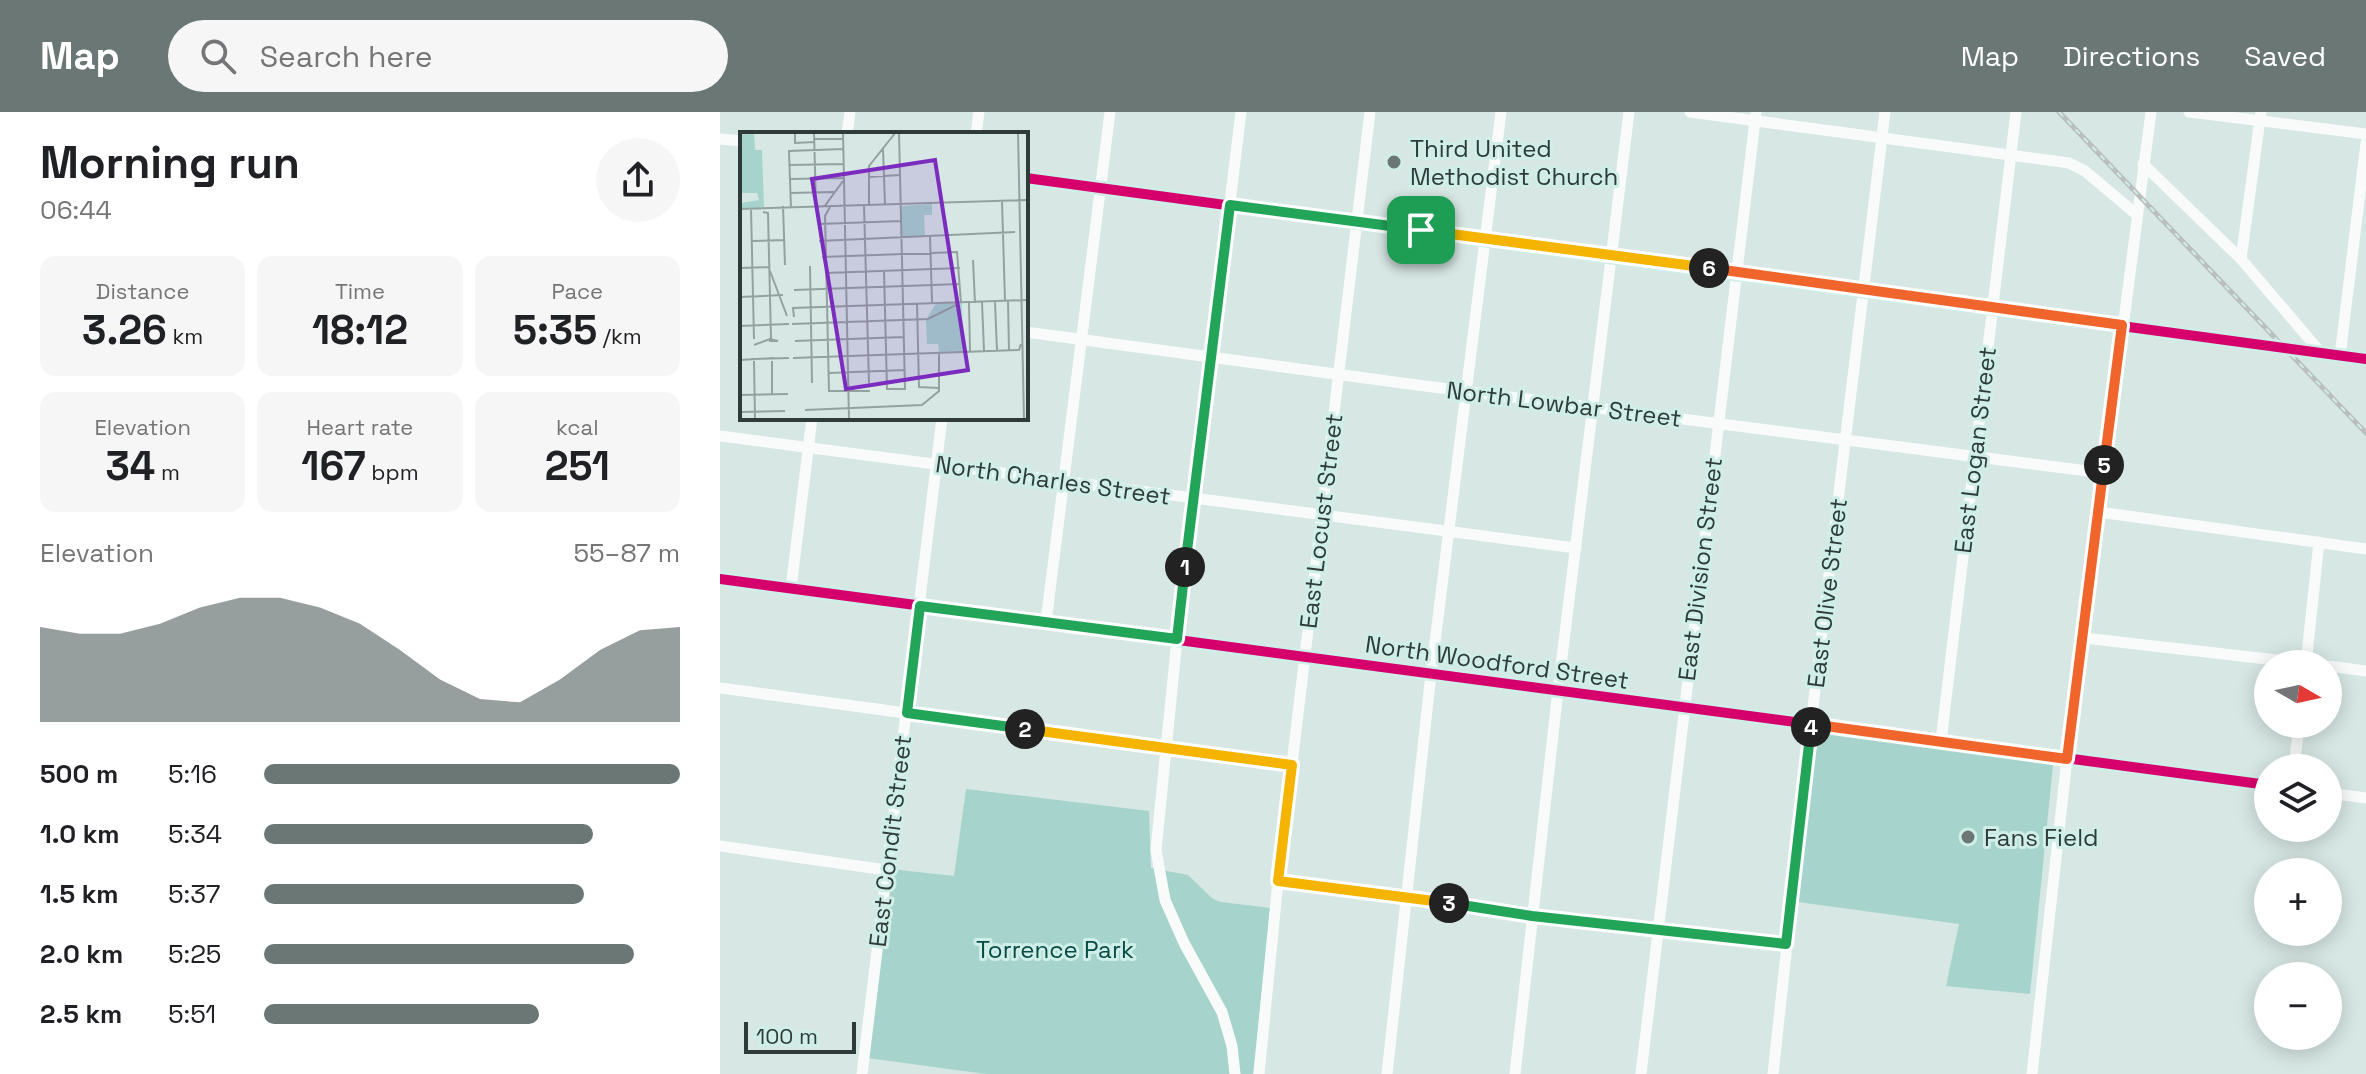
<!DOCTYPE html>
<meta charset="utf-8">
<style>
:root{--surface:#fff;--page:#f6f6f6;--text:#202124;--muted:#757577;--accent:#6a7774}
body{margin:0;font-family:"Space Grotesk",sans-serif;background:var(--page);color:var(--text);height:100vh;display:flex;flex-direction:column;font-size:30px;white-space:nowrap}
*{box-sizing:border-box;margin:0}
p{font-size:26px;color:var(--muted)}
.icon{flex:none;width:44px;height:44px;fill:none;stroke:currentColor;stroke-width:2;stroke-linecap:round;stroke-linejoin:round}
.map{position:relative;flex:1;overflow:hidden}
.side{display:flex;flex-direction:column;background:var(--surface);width:720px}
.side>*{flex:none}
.needle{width:52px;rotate:99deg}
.tools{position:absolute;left:1534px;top:538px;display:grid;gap:16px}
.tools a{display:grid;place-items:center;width:88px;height:88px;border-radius:50%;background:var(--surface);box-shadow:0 4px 20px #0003;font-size:40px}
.scale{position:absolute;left:24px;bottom:20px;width:112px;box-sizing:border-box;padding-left:8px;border:4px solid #2f3b38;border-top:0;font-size:22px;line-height:28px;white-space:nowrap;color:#2f3b38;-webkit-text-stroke:6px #d0eee8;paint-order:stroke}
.pin{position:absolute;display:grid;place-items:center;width:68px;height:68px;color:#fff;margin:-34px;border-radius:16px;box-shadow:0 4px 12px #0006}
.km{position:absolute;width:40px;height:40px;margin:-20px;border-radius:50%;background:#222;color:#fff;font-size:22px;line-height:40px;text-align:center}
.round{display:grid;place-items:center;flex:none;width:84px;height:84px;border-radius:42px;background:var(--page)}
.overview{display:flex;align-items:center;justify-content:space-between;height:136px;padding:0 40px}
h1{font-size:44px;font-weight:700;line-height:60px}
.metrics{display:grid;grid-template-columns:repeat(3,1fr);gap:12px;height:136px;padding:8px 40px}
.metrics div{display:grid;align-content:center;border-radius:16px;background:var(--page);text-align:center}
.metrics b{font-size:40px;font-weight:700}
.metrics small{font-size:22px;font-weight:400}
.metrics p{font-size:22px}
.chart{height:224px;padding:16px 40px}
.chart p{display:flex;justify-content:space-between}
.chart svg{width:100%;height:144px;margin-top:8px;fill:var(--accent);opacity:.7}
ul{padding:0 40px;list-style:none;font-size:26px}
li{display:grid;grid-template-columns:128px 96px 1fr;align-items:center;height:60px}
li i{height:20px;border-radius:10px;background:var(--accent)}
header{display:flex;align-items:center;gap:48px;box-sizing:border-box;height:112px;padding:0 40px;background:var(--accent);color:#fff}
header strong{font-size:38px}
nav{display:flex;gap:44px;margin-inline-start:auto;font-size:28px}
.search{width:560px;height:72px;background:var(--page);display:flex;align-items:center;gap:20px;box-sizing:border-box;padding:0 28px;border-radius:44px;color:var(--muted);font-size:30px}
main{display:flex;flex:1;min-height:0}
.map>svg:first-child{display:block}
.green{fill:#a6d4cc}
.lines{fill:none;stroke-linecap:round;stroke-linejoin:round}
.minor{stroke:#f9fbfb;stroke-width:11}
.rail-casing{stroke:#babebd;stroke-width:5}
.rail{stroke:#d0eee8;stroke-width:2;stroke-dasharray:6;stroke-linecap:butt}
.cycleway-casing{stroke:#d0eee8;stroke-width:15}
.cycleway{stroke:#d6006c;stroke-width:10}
.split-1-casing{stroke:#fff;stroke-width:16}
.split-2-casing{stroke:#fff;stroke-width:16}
.split-3-casing{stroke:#fff;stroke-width:16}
.split-4-casing{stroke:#fff;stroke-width:16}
.split-5-casing{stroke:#fff;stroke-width:16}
.split-6-casing{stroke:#fff;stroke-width:16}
.split-7-casing{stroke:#fff;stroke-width:16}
.split-1{stroke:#22a559;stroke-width:10}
.split-2{stroke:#22a559;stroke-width:10}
.split-3{stroke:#f5b400;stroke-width:10}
.split-4{stroke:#22a559;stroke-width:10}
.split-5{stroke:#f0652b;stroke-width:10}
.split-6{stroke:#f0652b;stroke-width:10}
.split-7{stroke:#f5b400;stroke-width:10}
.poi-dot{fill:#6a7774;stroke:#d0eee8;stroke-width:3}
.labels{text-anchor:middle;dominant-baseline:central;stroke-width:6;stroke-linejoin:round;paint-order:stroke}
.poi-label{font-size:24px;fill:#2f3b38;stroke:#d0eee8;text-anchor:start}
.street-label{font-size:24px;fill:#2f3b38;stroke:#d0eee8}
.park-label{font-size:24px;fill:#074c44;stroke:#d0eee8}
.inset-road{fill:none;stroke:#94a29f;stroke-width:2}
.view{fill:#7b2cbf;fill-opacity:0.15;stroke:#7b2cbf;stroke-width:4}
.inset-edge{fill:none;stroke:#2f3b38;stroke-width:4}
</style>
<header>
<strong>Map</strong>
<div class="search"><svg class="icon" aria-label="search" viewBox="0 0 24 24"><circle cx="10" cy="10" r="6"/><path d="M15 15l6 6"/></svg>Search here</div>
<nav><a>Map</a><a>Directions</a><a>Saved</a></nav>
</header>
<main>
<section class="side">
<div class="overview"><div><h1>Morning run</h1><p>06:44</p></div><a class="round"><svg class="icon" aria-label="share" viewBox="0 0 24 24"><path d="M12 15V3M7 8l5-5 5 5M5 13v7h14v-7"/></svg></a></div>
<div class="metrics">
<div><p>Distance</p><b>3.26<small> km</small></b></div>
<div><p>Time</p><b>18:12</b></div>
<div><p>Pace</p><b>5:35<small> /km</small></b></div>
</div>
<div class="metrics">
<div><p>Elevation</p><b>34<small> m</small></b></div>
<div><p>Heart rate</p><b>167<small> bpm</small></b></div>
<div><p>kcal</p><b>251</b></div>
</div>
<div class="chart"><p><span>Elevation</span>55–87 m</p>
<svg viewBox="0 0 160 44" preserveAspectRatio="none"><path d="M0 44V15L10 17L20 17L30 14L40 9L50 6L60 6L70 9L80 14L90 22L100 31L110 37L120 38L130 31L140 22L150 16L160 15V44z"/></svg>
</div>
<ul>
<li><b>500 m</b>5:16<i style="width:100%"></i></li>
<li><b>1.0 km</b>5:34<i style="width:79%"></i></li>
<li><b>1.5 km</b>5:37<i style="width:77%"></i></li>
<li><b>2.0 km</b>5:25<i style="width:89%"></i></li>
<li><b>2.5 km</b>5:51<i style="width:66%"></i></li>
</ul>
</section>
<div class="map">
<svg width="1646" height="962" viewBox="0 0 1646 962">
<rect width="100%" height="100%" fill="#d7e7e4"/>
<g class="green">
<path d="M1095 617 1333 653 1310 882 1226 874 1239 812 1078 790Z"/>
<path d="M246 677 429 699 431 756 468 763 493 787 501 790 551 796 533 962H266L147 946 171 757 234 764Z"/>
</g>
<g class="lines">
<g class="minor">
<path d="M970 0 1349 51 1365 59 1416 102"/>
<path d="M1469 0 1646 22"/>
<path d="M127 22 130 0"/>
<path d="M256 22 259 0"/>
<path d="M0 27 22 29"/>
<path d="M1423 52 1521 147 1602 242"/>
<path d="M306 66 1646 247"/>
<path d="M1521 147 1541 0"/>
<path d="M306 220 682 271 1383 361"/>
<path d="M1620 244 1646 31"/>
<path d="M0 324 856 436"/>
<path d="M1379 400 1646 437"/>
<path d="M0 467 1548 673"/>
<path d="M71 476 92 306"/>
<path d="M326 510 390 0"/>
<path d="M1364 526 1591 552"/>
<path d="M1586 552 1599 430"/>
<path d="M1608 554 1646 559"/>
<path d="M0 576 572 653"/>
<path d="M1221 629 1296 0"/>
<path d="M1574 656 1579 612"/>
<path d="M1608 681 1646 686"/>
<path d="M0 734 166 758"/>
<path d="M558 769 686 784 812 804 1066 832"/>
<path d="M142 962 222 306"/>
<path d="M515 962 512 934 502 900 464 831 445 788 436 738 457 527 521 0"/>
<path d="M539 962 558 769 650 0"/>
<path d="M667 962 711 562 781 0"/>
<path d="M795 962 838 578 909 0"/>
<path d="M921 962 1036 0"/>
<path d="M1053 962 1091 612 1165 0"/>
<path d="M1312 962 1347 647 1431 0"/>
</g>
<defs>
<path id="rail" d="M1339 0 1646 321"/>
</defs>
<use href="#rail" class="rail-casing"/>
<use href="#rail" class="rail"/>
<defs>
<g id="cycleway">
<path d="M306 66 1646 247"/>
<path d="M0 467 1548 673"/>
</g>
</defs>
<use href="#cycleway" class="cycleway-casing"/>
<use href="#cycleway" class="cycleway"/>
</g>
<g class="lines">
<defs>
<path id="split-1" d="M465 455 510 93 701 118"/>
<path id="split-2" d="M305 617 187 601 200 494 457 527 465 455"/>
<path id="split-3" d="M305 617 572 653 558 769 729 791"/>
<path id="split-4" d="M729 791 812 804 1066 832 1091 615"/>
<path id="split-5" d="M1091 615V612L1347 647 1384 353"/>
<path id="split-6" d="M989 156 1402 213 1384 353"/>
<path id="split-7" d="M701 118 989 156"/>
</defs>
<use href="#split-1" class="split-1-casing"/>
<use href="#split-2" class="split-2-casing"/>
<use href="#split-3" class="split-3-casing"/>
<use href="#split-4" class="split-4-casing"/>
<use href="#split-5" class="split-5-casing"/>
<use href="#split-6" class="split-6-casing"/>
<use href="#split-7" class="split-7-casing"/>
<use href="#split-1" class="split-1"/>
<use href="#split-2" class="split-2"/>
<use href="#split-3" class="split-3"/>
<use href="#split-4" class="split-4"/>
<use href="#split-5" class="split-5"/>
<use href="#split-6" class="split-6"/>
<use href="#split-7" class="split-7"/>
</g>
<g class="poi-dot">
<circle cx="674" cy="50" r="8"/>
<circle cx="1248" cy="725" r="8"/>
</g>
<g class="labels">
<g class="poi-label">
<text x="690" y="36">Third United<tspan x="690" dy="28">Methodist Church</tspan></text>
<text x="1264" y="725">Fans Field</text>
</g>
<g class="street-label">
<text transform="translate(844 292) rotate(7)">North Lowbar Street</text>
<text transform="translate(1255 338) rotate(-83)">East Logan Street</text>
<text transform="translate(333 368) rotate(8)">North Charles Street</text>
<text transform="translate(601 409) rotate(-83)">East Locust Street</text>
<text transform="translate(980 457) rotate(-83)">East Division Street</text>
<text transform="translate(1107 481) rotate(-83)">East Olive Street</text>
<text transform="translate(777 550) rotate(8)">North Woodford Street</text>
<text transform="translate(170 729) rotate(-83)">East Condit Street</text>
</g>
<g class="park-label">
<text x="335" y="837">Torrence Park</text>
</g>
</g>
<g transform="translate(20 20)">
<rect width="288" height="288" fill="#d7e7e4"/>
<path d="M0 0H14L15 18H22L24 76H0V71L19 68 17 61H0ZM192 72V83H184L185 104 162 105V74ZM222 170 223 219 199 220 198 212H187L186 188 196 171Z" fill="#a6d4cc"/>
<path class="inset-road" d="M55 0V11L74 10M74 0 76 75M103 0 109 288M278 0 284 288M74 7H103M143 17 145 73M49 33 104 32M128 45 160 43M50 47 104 46M50 61 94 60M262 69 265 169M129 73V34L156 0M43 74 45 133M124 74 129 251M84 75 103 49M90 75 85 84 89 259H130M0 77 288 68M11 77 14 207M51 77 49 19 103 17M23 80 28 81 31 207M79 92 161 89M190 104 192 170M12 109 45 108M79 109 275 100M82 125 217 120 221 171M233 128 235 171M70 134 72 251M0 136 29 135M30 139 47 184M144 139 147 257H165L159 0M86 141 220 136M54 158 220 152M0 165 43 163M268 169 269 218M242 170 244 219M255 170 257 219M177 171 179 255 199 256M229 171 230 219M54 185 53 176 288 168M52 192 188 187 218 172M0 194 49 192M55 209 164 205M14 213 30 207 38 209H29M53 226 279 218 281 212M11 227 49 226M0 228 34 226M14 229 15 288M32 229V262M89 241 165 238M0 263 48 262M65 278 182 273 199 259V221M0 280 45 279"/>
<path class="view" d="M195 28 228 238 106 257 72 47Z"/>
<rect width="288" height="288" class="inset-edge"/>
</g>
</svg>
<div class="tools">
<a><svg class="needle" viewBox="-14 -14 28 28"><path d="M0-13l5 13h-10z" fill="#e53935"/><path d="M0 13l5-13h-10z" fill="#757577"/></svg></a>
<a><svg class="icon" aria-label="layers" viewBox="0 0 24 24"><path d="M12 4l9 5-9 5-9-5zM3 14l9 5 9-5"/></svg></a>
<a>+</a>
<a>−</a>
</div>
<div class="scale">100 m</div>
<div class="pin" style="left:701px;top:118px;background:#1e9e55"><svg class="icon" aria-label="arrive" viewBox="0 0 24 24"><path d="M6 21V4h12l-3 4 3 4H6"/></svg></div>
<b class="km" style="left:465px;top:455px">1</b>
<b class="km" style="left:305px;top:617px">2</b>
<b class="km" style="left:729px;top:791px">3</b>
<b class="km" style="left:1091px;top:615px">4</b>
<b class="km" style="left:1384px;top:353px">5</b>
<b class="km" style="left:989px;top:156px">6</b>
</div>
</main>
